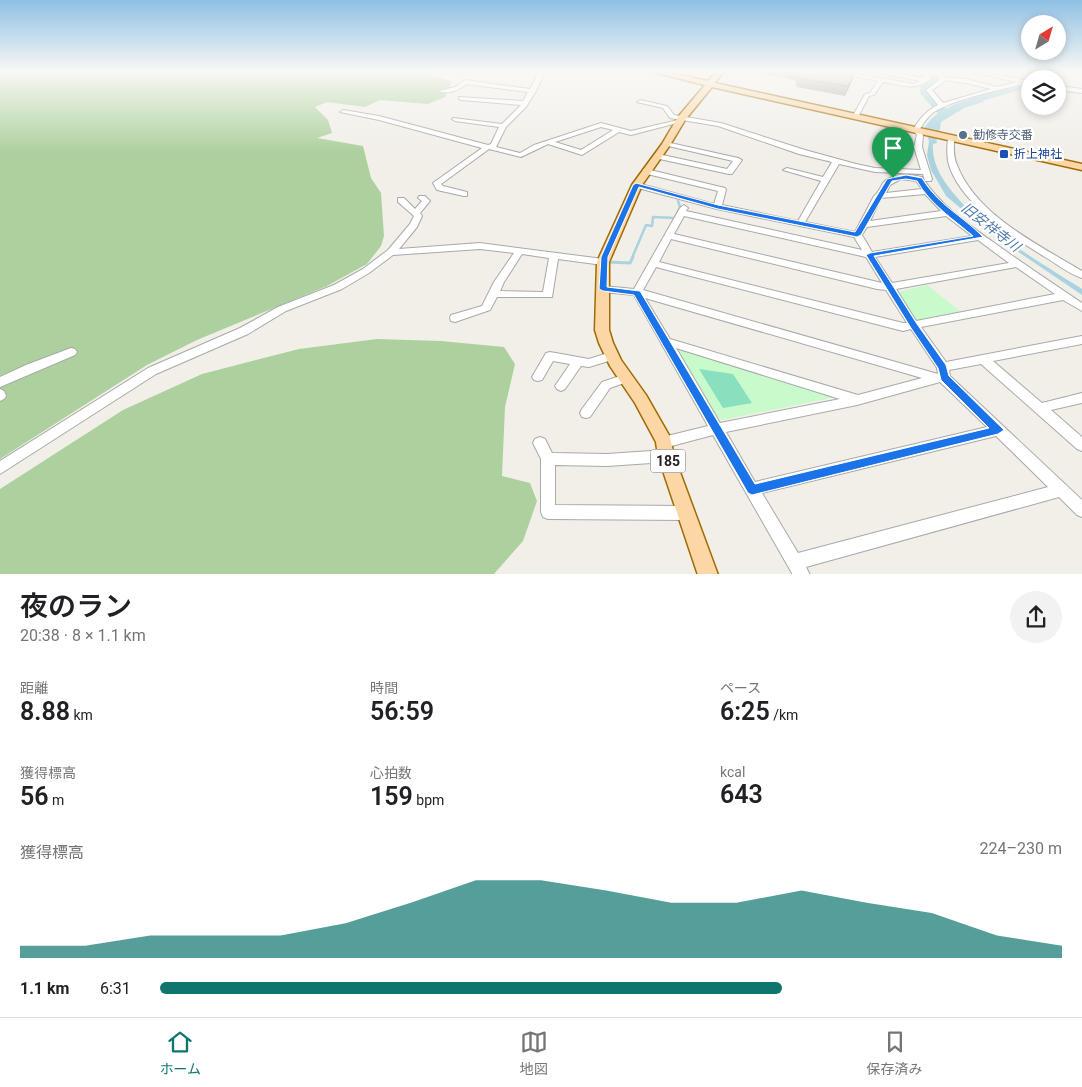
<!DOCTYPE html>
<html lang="ja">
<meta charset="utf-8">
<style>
:root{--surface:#fff;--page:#f2f2f2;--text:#202124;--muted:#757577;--line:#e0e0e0;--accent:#0f766e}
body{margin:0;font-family:Roboto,"Noto Sans JP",sans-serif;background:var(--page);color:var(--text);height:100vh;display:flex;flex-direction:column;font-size:19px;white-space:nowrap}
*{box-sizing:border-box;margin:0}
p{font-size:16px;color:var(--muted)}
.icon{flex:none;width:28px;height:28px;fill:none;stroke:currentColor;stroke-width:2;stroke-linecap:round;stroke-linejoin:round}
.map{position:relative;height:574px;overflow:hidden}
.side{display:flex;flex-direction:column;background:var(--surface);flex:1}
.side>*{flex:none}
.needle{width:32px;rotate:37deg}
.controls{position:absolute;left:1021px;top:15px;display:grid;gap:10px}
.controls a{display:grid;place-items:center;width:45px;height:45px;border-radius:50%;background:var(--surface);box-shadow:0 2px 8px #0003;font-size:25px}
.pin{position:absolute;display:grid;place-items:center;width:42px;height:42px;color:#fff;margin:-51px -21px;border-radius:50% 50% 50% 0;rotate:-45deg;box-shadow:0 0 5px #0007}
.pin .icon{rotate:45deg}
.round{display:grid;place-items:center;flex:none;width:52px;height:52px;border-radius:26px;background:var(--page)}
.overview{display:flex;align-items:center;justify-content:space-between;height:85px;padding:0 20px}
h1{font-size:28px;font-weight:600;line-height:38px}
.metrics{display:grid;grid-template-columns:repeat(3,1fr);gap:8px;height:85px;padding:5px 20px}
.metrics div{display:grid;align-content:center}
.metrics b{font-size:25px;font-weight:600}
.metrics small{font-size:14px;font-weight:400}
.metrics p{font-size:14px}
.chart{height:140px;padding:10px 20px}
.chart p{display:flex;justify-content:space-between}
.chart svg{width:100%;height:90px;margin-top:5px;fill:var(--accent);opacity:.7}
ul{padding:0 20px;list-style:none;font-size:16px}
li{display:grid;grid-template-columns:80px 60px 1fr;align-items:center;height:38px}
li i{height:12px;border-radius:6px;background:var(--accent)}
.dock{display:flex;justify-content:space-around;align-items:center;height:70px;border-top:1px solid var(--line);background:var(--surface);font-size:14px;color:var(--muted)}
.dock a{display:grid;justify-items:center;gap:2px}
.dock .on{color:var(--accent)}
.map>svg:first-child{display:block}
.forest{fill:#add19e}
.park{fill:#c8facc}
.pitch{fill:#88e0be}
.water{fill:#aad3df}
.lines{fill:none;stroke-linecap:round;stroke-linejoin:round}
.stream-far1{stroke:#aad3df;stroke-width:2.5}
.stream{stroke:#aad3df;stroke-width:3}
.river{fill:#aad3df;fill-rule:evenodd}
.minor-casing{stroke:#a9a9a9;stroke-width:2}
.major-casing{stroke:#a06b00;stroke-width:3}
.minor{fill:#fff;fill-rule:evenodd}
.major{fill:#fcd6a4;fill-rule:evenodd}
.wall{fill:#aba49e}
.shaded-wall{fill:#8b8681}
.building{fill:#c7bfb8;stroke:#8b8681}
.route{fill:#1a73e8;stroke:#fff;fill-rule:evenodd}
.service-dot{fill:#5c6f8a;stroke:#fff;stroke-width:2}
.transit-dot{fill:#1a4fb4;stroke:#fff;stroke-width:2}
.labels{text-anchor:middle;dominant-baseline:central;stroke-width:4.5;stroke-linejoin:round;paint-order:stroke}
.far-service-label{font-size:12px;fill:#4e5e75;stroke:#fff;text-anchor:start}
.far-transit-label{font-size:12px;fill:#164399;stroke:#fff;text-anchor:start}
.far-water-label{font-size:14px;font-style:italic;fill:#4a7aab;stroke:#fff}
.shield{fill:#fff;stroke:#646464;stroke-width:1}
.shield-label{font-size:14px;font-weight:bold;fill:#222}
</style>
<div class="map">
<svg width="1082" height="575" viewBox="0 0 1082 575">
<rect width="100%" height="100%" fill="#f2efe9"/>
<g class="forest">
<path d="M0 71H428L430 75 450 81 451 83 445 97 428 104 380 100 365 107 327 102 315 107 328 120 332 133 317 138 363 146 371 178 381 193 384 236 381 246 367 264 327 286 197 340 147 365 0 459Z"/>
<path d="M377 339 441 341 504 347 515 364 505 407 502 476 530 483 537 501 523 541 494 574H0V489L123 410 202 374 299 349Z"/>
</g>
<g class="park">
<path d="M927 285 961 312 920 321 914 319 898 292Z"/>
<path d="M678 347 836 397 722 420 715 417 675 349Z"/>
</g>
<path class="pitch" d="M699 369 733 374 752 403 723 408Z"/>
<path class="water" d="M1030 84V87L975 103V104C971 105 967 105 963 105 945 108 933 125 937 143L933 144C928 201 1041 262 1082 289V295L989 232 946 196 931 170 927 155 929 141 924 128C943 98 998 93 1030 84Z"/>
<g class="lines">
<path class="stream-far1" d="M632 258 646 225 652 226 653 217 675 218 680 207 678 201"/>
<path class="stream" d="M607 262 630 263 633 257"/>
<path class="river" d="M929 71H939L942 77 938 85 930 89V92L946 109 956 104 979 97 984 100 983 102 964 108 941 122 939 134 933 138 927 134 930 120 938 114 920 93 921 86 930 81 932 77Z"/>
<defs>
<g id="minor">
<path d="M537 71H543L542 78 536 91 526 107 506 127 496 147 520 153 534 145 601 123 631 131 678 120 681 122 631 135 619 132 582 155 548 144 521 157 489 149 441 184 443 186 467 192V196H464L437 190 433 183 482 148 379 120 340 112 343 110 379 116 488 145 491 144 499 127 455 121 452 119 453 118 502 124 521 105 461 100 459 99V97L523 101 528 92 466 84C459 90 448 95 439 91L455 87 465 80 530 89 536 78ZM601 127 613 130 581 150 555 142Z"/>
<path d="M827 71H841L914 84 920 81 870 71H884L924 78 923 71H929L931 78C918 92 900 85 883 82L874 95 869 96 858 117 855 119 852 117 865 94 870 93 878 81Z"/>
<path d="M935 71H941L944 77 966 79 997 87 1017 82 967 71H979L1030 81V85L1024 84C1000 90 954 99 934 112 927 117 924 123 919 130L923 135 922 147 932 179 931 181H925L923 174 875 172 839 164 805 222 855 232 874 196C878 193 880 188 883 183 893 172 909 174 922 177 940 205 966 223 993 242 1022 263 1052 283 1082 303V311L1063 300 921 327 946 362 1082 336V344L993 361 1042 403 1082 393V403L1051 410 1082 437V451L1077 449 981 364 949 370 950 376 1082 500V517L1077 515 1059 497 806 567 810 575H793L713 435 664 448 659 446 657 442 659 438 708 426 634 295 603 292 598 289 603 286 634 289 680 208 684 205 688 208 686 211 862 250 854 237 717 209 634 187 633 185 637 183 714 204 718 191 643 173V169H646L725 188 726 190 722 205 798 221 821 181 783 170 787 168 823 177 832 162 799 154 718 126 670 118 663 108 637 102 640 100 667 106 674 115 721 123 805 150 856 164 875 168 921 170 914 147 917 135 913 130C920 118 926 111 938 105L926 90 938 81 939 78ZM944 80 966 83 991 89 943 103 932 90 943 83ZM901 179 916 181 922 189 886 193 890 185ZM925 194 941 211 870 221 881 198ZM684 216 866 257 882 283 674 234ZM946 216 972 236 872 252 862 235 867 227ZM671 239 877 289 886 290 907 323H903L659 262ZM978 240 1009 263 892 283 875 257ZM656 267 903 331 911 329 937 368 938 374 643 290ZM1016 267 1055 294 916 321 896 289ZM645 298 922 378 858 395 670 339ZM676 348 840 399 720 423ZM940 382 987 427 755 482 726 432 857 405ZM996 436 1048 487 798 553 762 493Z"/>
<path d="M1058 86 1082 89V93L1058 90Z"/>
<path d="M951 136 954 138C954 147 953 157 957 165 976 215 1039 245 1082 271V278C1069 274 1057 264 1045 257 1012 237 957 201 948 161 947 154 947 146 948 138Z"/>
<path d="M666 142 738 158 742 160 732 174H729L655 158V154H658L727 169 733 161 664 145V143Z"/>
<path d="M419 196H425L430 201 420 213 422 216 417 227 399 249 480 243 603 259 608 262 603 265 558 259 552 297H497L490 310 455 322 451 321 450 318 451 315 482 306 494 282 514 253 480 249 393 255 369 273 342 289 286 311 248 334 156 374 0 474V461L148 368 240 328 278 307 334 285 363 269 388 250 410 224 414 216 398 202V198H404L415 209 422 201 418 198ZM522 254 549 258 543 292 500 291 504 282Z"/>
<path d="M71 348 75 349 77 352 75 355 0 387V377L26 365Z"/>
<path d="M550 352 589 359 611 352 615 353 617 356 615 359 589 367 581 366 565 389 561 391 557 389 555 386 570 364 553 361 542 380 538 381 534 380 532 377 546 353Z"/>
<path d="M626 374 630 375 632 378 630 381 610 388 590 417 586 418 582 417 580 413 582 409 602 382Z"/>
<path d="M0 389 4 391 6 396 4 399 0 401Z"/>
<path d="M540 437 545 439 552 453 607 454 666 450 671 452 673 456 671 460 666 462 607 466 555 465V505L685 506 690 508 692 513 690 518 685 520 548 519 543 517 541 512V459L533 443 535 439Z"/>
</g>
<path id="major" d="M649 71H662L708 81 717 71H724L715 83 1082 164V170L712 87 685 120 670 145 642 185 609 262V330L613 343 621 360 646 395 670 437 674 456 718 575H698L658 456 656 442 635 403 610 366 599 343 595 330 597 262 632 185 662 144 678 117 705 85Z"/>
</defs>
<use href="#minor" class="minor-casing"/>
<use href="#major" class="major-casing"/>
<use href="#minor" class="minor"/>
<use href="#major" class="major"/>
</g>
<path class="wall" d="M764 71H853L855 72 852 81 845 96 797 87 795 80 763 74Z"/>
<path class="shaded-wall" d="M855 72 852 81 845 96 848 86Z"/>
<path class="building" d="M798 71H853L855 72 848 86 799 78Z"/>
<linearGradient id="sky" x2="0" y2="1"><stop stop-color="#8fc0e4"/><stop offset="0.47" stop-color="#f9f8f5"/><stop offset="1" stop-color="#f9f8f5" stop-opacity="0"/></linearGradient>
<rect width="1082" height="152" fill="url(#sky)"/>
<path class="route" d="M906 175 922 178C939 206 962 215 983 237L874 256 917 324 946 365 949 376 1004 430 998 434 752 495 748 493 634 295 603 291 599 289 601 257 633 185 636 183 718 205 855 232 887 179ZM906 179 917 181C930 204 953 219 973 236L870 253 866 255 911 328 938 368 941 380 989 428 755 484 640 291 607 287 608 257 639 187 718 209 857 237 861 235 892 181Z"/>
<circle class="service-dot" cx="963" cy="135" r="5"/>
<rect class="transit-dot" x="999" y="149" width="10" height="10" rx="2.5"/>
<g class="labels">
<g class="far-service-label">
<text x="973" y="135">勧修寺交番</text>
</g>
<g class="far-transit-label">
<text x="1014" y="154">折上神社</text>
</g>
<g class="far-water-label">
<text transform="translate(991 227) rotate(38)">旧安祥寺川</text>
</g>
<rect class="shield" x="650.5" y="449.5" width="35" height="23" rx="4"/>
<g class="shield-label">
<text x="668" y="461">185</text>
</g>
</g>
</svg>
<div class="controls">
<a><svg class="needle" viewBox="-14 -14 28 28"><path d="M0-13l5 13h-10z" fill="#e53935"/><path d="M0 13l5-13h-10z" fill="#757577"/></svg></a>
<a><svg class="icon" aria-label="layers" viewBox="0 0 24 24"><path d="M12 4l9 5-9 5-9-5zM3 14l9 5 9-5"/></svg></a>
</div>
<div class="pin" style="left:893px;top:178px;background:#1e9e55"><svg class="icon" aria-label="arrive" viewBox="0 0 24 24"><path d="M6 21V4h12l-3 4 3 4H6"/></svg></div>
</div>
<section class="side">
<div class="overview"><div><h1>夜のラン</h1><p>20:38 · 8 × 1.1 km</p></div><a class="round"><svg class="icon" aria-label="share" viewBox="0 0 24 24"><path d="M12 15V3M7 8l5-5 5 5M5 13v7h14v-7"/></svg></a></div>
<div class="metrics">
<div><p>距離</p><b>8.88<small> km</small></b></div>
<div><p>時間</p><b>56:59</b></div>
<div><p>ペース</p><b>6:25<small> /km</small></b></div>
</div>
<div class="metrics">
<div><p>獲得標高</p><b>56<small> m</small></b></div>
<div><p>心拍数</p><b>159<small> bpm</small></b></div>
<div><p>kcal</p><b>643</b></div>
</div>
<div class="chart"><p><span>獲得標高</span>224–230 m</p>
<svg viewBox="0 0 160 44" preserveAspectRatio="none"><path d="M0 44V38L10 38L20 33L30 33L40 33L50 27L60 17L70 6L80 6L90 11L100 17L110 17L120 11L130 17L140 22L150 33L160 38V44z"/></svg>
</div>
<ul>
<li><b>1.1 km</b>6:31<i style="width:69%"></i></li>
</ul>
</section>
<nav class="dock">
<a class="on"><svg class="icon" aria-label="home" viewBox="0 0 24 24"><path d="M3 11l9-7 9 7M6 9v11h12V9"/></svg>ホーム</a>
<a><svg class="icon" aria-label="map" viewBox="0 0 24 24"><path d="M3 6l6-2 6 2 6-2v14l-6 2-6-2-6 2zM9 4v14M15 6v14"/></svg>地図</a>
<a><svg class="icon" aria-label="saved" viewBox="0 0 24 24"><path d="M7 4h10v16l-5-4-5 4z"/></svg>保存済み</a>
</nav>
